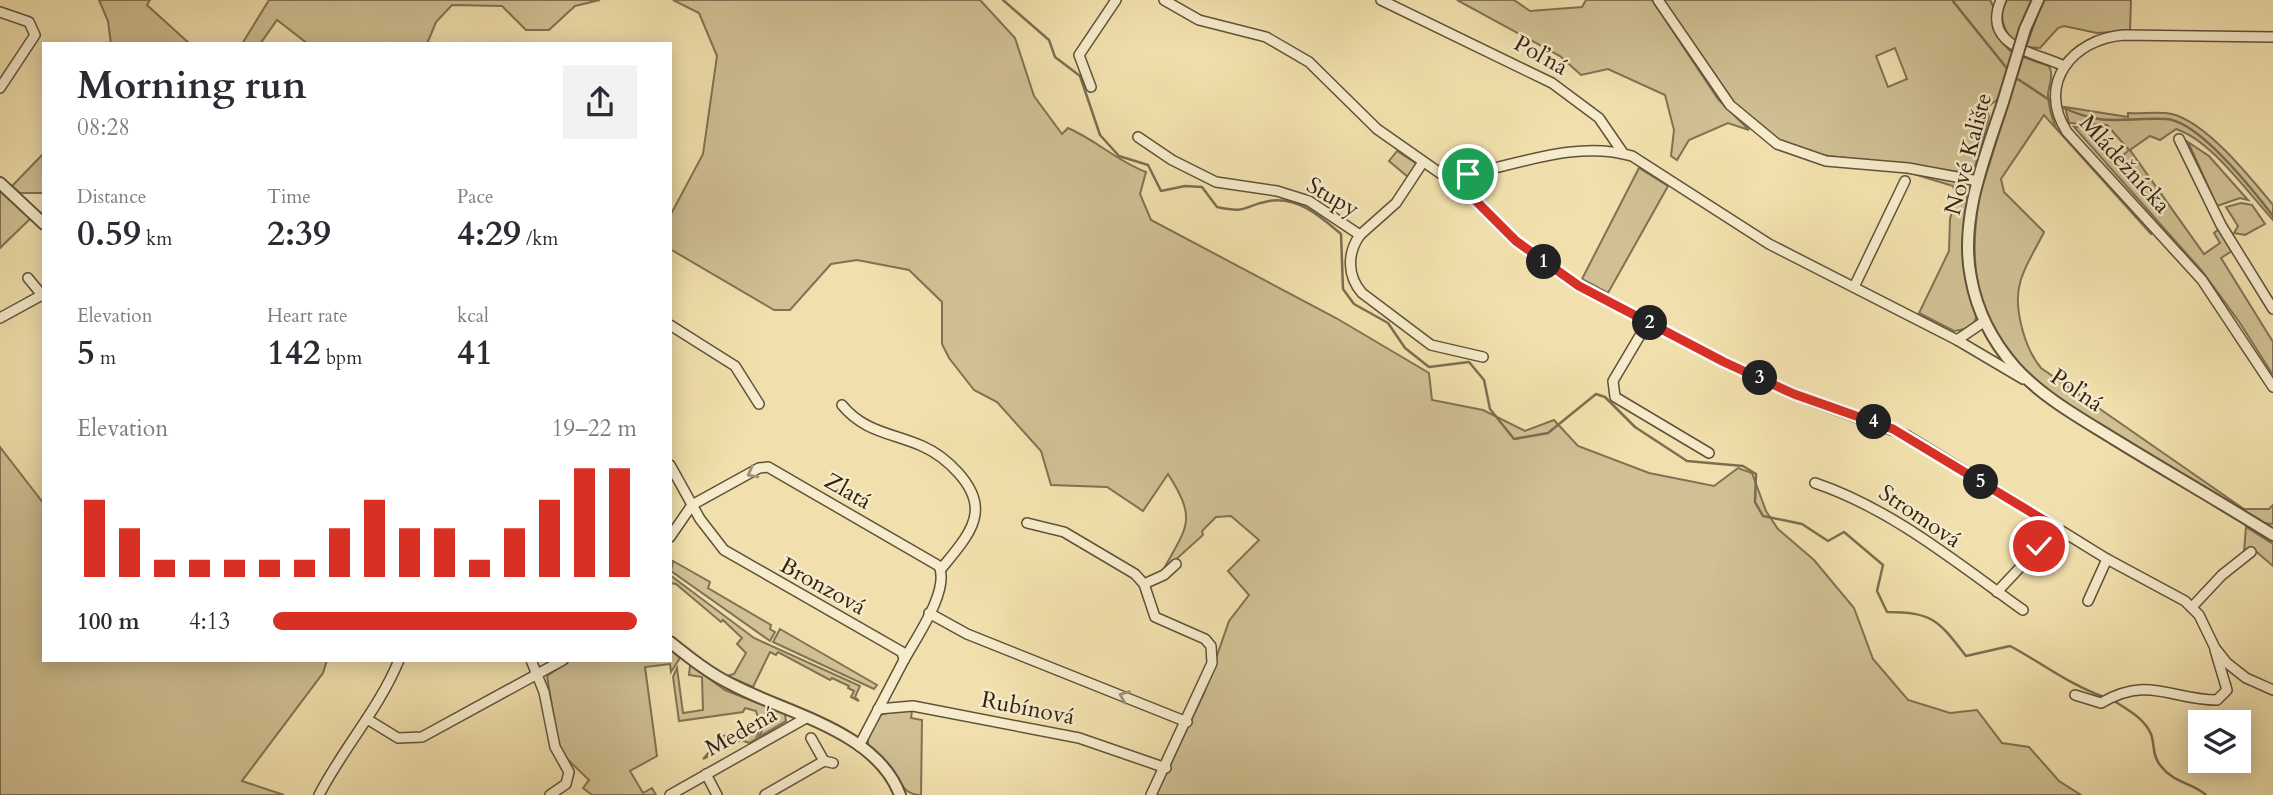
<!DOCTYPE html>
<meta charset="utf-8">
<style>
:root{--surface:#fff;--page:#f2f2f3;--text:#2b2b33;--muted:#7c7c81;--accent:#d93025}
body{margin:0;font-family:Cardo,serif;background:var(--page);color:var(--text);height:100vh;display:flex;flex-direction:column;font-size:26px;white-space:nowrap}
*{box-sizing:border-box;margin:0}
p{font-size:23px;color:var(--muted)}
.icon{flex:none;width:38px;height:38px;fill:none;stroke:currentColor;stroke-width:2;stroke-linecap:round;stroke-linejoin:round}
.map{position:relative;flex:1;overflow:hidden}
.sheet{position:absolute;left:42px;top:42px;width:630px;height:620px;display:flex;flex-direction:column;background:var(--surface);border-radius:0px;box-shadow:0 4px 18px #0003}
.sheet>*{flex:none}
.fabs{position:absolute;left:2188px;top:710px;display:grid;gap:14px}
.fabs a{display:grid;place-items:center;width:63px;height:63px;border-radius:0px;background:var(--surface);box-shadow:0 4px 18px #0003;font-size:35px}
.pin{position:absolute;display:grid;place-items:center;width:60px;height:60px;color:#fff;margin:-30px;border:4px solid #fff;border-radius:50%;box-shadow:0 2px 7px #0007}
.km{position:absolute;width:35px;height:35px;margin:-18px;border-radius:50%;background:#222;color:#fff;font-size:19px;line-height:35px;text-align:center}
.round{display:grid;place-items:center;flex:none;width:74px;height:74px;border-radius:0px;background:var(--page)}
.head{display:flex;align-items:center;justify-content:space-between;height:119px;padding:0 35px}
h1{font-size:38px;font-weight:800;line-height:52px}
.stats{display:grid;grid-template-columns:repeat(3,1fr);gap:10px;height:119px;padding:7px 35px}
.stats div{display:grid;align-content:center}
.stats b{font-size:35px;font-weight:800}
.stats small{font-size:19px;font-weight:400}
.stats p{font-size:19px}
.chart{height:196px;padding:14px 35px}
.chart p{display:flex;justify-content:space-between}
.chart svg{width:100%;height:126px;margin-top:7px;stroke:var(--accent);stroke-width:6}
ul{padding:0 35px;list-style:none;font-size:23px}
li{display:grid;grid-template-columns:112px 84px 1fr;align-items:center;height:52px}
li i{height:18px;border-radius:9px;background:var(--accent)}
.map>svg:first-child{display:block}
.green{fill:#d0c093;stroke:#807254;stroke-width:2;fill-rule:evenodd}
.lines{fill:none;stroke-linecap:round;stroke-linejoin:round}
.stream{stroke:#7c6e51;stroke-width:2.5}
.minor-casing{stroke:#60523a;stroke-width:12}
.tertiary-casing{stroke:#60523a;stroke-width:14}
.minor{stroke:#f6ebca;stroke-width:9}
.tertiary{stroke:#f6ebca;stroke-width:10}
.tertiary-bridge-casing{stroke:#60523a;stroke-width:14;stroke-linecap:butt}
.tertiary-bridge{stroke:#f6ebca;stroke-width:10}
.oneway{stroke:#9d9178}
.route-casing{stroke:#fff;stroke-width:14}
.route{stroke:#d93025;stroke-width:9}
.labels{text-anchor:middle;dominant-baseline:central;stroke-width:5;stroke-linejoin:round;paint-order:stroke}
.street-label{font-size:23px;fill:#302314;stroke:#f6ebca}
</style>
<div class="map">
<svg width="2273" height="795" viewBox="0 0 2273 795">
<rect width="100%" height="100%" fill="#f1e0ad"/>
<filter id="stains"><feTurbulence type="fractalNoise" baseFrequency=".00286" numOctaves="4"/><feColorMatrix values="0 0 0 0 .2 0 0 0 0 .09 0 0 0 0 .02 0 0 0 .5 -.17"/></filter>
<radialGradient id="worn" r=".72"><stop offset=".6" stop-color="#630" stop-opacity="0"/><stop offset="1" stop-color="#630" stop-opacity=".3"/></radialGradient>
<g class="green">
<path d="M99 0H150L147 5 190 44H111L108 21Z"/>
<path d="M269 0H600L575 6 549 30H526L502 6 452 5 436 22 427 44H308L277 20 260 44H242Z"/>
<path d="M673 0H980L1015 38 1034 96 1062 134 1068 128C1096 140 1117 161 1146 172L1140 194 1151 220 1336 318 1429 373 1432 400 1483 410 1525 431 1554 420 1578 446 1649 473 1714 486 1738 468 1752 473 1766 511 1778 529 1814 560 1854 608 1873 659 1908 700 1950 713 1977 710 2002 743 2029 747 2059 781 2081 795H1156L1204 693 1229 621 1249 595 1228 571 1259 540 1231 516 1216 517 1202 531 1203 535 1162 572C1187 526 1198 521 1168 474L1143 511 1107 487 1051 485 1041 451 997 402 974 390 949 358 942 344V302L909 270 857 260 831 264 790 310H774L670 249V216L703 154 717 56 699 13Z"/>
<path d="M1457 0H1514L1530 11 1582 7 1586 0H1652L1718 99 1749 130 1728 123 1689 140 1677 160 1671 156 1674 130 1665 95 1608 69 1581 75 1560 56Z"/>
<path d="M1662 0H1990C2000 14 1988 33 2013 53L1997 100 1986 108 1989 116 1974 171 1967 173C1937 169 1907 164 1876 161 1847 157 1815 158 1787 145 1730 118 1696 50 1662 0ZM1895 48 1907 79 1888 87 1876 56Z"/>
<path d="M2007 0H2032L2016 43C2003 31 1998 16 2007 0Z"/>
<path d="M2043 0H2131L2130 31 2097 33 2064 26 2058 28 2040 48 2026 47Z"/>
<path d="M2023 57 2049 66C2054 76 2049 84 2048 94 2048 106 2052 117 2056 128L2153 232 2151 234 2044 115 2001 179 2004 192 2044 232C2036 249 2024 266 2020 283 2013 308 2025 349 2041 368L2244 509H2269L2273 505V524L2264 523C2226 500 2187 477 2149 454 2090 419 2018 383 1988 318 1971 280 1973 237 1979 197Z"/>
<path d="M2065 107 2128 117V113C2142 114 2159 111 2172 114 2207 123 2250 177 2273 205V220C2248 193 2211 140 2176 129L2160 140 2150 136 2130 150 2204 254 2220 243 2214 233 2219 229 2232 251 2221 258 2273 342V375L2240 323 2202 271 2074 127 2092 128 2088 133 2114 163 2129 150 2107 125 2069 123Z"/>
<path d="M2188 142 2209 156 2248 200 2240 198 2217 206Z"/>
<path d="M1397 151 1417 164 1408 177 1389 161Z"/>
<path d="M44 153V193H20L12 186Z"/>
<path d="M1639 168 1668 186 1608 293 1582 279Z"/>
<path d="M1904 171 1958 180 1969 196 1964 265 1977 315 1974 323 1965 329 1954 331 1919 313 1949 251 1950 219 1956 197 1953 186Z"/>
<path d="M0 189 32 217 0 248Z"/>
<path d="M2241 203 2252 205 2265 224 2245 235 2234 233 2238 226 2226 207Z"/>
<path d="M0 447 44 504V660H327L323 673 242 781 284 795H0Z"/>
<path d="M2246 527 2273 544V566L2253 549 2244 552Z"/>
<path d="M673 561 710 582 708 588 771 625 770 629 775 632 770 641 671 571Z"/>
<path d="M670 575 754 638 860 686 855 697 859 701 851 697 854 691 848 688 849 686 832 678 830 680 778 652 776 655 770 652 753 687 727 676 734 674 746 653 737 644 742 638 723 620 721 622 676 584 670 583Z"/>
<path d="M780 629 877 685 874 689 773 642Z"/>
<path d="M670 648 680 658 671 672 670 664 645 667 657 756 630 771 643 793 652 788 656 795H592L583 788 589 780 564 756 558 743 547 676 571 660H670Z"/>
<path d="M690 665 725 690 785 714 786 721 759 737 766 721 758 718 756 711 745 708 743 712 679 721 673 677 677 668 683 713 703 710 702 677 689 675Z"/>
<path d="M901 709 912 711 911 718 922 720 921 795C901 795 901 779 890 766 884 758 876 753 868 748V736L880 715Z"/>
<path d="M759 731 756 739 749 743 741 740 703 759 723 736Z"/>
</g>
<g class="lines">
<g class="stream">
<path d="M1003 0 1049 40 1055 57 1080 76 1100 135 1119 156 1148 165 1161 191 1185 186 1202 187 1217 207C1249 214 1242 206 1269 201 1298 196 1321 217 1341 234L1343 289 1354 304 1388 323 1405 348 1429 367 1469 362 1484 380 1490 409 1514 439 1548 433 1596 394 1605 397 1635 427 1687 461 1743 466 1756 474 1755 502 1763 516 1802 524 1828 541 1844 532 1883 565 1877 591 1887 612C1933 612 1939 621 1966 656L2010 646C2042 663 2070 685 2104 697"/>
<path d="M1952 0 2009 71"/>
<path d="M2013 76 2054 103"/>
<path d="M2060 106C2104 128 2122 117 2166 119 2199 121 2253 190 2273 216"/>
<path d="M2114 701C2128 710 2144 718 2151 734 2155 745 2152 755 2160 765 2174 784 2192 782 2206 795"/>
</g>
<defs>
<g id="minor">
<path d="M1164 0 1199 20 1266 37 1309 62 1377 129 1467 192 1516 241 1579 287 1724 362 1809 400 1908 436 2107 559 2185 601 2199 615 2215 648 2227 663 2246 678 2273 690"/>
<path d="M1381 0 1552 83 1599 118 1623 153"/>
<path d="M1658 0 1730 105 1777 144 1826 161 1908 168 1978 181"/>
<path d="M2001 0C1981 47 2035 52 2064 66"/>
<path d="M0 12 29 22 35 35 0 88"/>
<path d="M2273 37 2124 35C2072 39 2036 84 2067 132L2202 280 2273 387"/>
<path d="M1091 87 1079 55 1116 0"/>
<path d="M1138 137 1172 160 1216 182 1277 191 1309 201 1360 235C1347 253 1347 276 1362 293L1431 345 1483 357"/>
<path d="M2179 139 2221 225 2273 309"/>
<path d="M1447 178C1506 170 1572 138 1632 156L1769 244 1957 340 2023 379"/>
<path d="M1455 183 1478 179 1490 170"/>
<path d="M1360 235 1396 203 1423 162"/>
<path d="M28 278 42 295"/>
<path d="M1854 287 1905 181"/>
<path d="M0 318 42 295 44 297"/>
<path d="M1648 322 1613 381 1615 397 1709 453"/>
<path d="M670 325 735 366 759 404"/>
<path d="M1957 340 1985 321"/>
<path d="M842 405C864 432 892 433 922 446 945 456 979 486 975 514 973 533 953 554 941 569"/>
<path d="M670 465 700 519 724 550 902 652 904 660 859 746"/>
<path d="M1815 483C1892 509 1957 563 2023 610"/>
<path d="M692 505 759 468 768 467 939 566C950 590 916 638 904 660"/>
<path d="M1027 523 1064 532 1135 574 1144 584 1155 617 1205 639 1211 646 1212 663 1151 795"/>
<path d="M670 537 692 505"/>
<path d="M1144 584 1164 575 1176 564"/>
<path d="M1997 592 2057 528"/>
<path d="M2088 601 2107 559"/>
<path d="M2192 607 2222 575 2251 552"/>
<path d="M929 613 967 634 1187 722"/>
<path d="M531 660 544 692 555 747 569 772 566 784 550 795"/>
<path d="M2075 695 2101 703C2149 675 2171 700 2217 700L2227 690 2215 650"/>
<path d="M878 709 913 706 1079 738 1166 768"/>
<path d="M367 719 398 738 422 737 563 660"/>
<path d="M811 738 824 761"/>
<path d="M706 774 717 795"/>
<path d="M319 795C343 748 379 709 399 660"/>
<path d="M670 795 806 718"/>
<path d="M765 795 824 761 833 763"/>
</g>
<g id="tertiary">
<path d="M2025 29 2038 0"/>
<path d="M2003 102C1985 157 1959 219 1971 278 1977 311 1993 342 2015 367 2042 397 2080 418 2114 439 2166 471 2220 502 2273 535"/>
<path d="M0 183 44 224"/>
<path d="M670 642C690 658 710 674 733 685 788 714 876 731 900 795"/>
</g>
</defs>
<use href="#minor" class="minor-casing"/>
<use href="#tertiary" class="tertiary-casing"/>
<use href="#minor" class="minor"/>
<use href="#tertiary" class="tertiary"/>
<defs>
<path id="tertiary-bridge" d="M2003 102 2025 29"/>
</defs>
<use href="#tertiary-bridge" class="tertiary-bridge-casing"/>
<use href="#tertiary-bridge" class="tertiary-bridge"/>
</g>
<defs><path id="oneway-chevron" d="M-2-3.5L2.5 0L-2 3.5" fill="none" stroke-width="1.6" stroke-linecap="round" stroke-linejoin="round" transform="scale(1.75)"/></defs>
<g class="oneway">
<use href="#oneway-chevron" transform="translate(752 473) rotate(152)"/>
<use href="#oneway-chevron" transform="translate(1124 696) rotate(-158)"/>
</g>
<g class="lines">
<defs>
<path id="route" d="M1468 174 1467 192 1516 241 1579 286 1724 362 1794 394 1893 429 2057 528 2039 546"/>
</defs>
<use href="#route" class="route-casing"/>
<use href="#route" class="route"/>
</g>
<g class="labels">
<g class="street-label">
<text transform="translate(1541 55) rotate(29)">Poľná</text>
<text transform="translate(1968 154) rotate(-75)">Nové Kalište</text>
<text transform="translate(2125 164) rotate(48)">Mládežnícka</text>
<text transform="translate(1333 197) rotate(30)">Stupy</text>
<text transform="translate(2077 390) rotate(34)">Poľná</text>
<text transform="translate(848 491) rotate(30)">Zlatá</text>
<text transform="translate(1920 516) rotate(34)">Stromová</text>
<text transform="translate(823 586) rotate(29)">Bronzová</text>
<text transform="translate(1028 708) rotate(11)">Rubínová</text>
<text transform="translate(741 731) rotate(-29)">Medená</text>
</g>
</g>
<rect width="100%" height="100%" filter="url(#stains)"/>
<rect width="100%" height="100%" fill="url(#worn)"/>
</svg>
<div class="fabs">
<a><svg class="icon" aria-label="layers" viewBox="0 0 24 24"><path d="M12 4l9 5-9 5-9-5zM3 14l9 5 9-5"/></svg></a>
</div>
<div class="pin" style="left:1468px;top:174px;background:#1e9e55"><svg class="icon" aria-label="arrive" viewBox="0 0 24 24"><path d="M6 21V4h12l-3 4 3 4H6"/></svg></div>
<div class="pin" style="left:2039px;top:546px;background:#d93025"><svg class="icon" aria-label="check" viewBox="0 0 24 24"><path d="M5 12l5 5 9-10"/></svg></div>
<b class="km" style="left:1544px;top:262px">1</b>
<b class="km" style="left:1650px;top:323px">2</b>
<b class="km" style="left:1760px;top:378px">3</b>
<b class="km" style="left:1874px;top:422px">4</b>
<b class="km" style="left:1981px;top:482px">5</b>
<section class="sheet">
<div class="head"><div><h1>Morning run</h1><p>08:28</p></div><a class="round"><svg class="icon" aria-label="share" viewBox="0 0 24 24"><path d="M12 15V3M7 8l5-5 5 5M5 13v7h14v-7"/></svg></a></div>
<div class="stats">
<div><p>Distance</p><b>0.59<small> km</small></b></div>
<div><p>Time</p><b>2:39</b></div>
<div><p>Pace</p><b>4:29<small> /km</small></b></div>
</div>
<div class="stats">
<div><p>Elevation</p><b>5<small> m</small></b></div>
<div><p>Heart rate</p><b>142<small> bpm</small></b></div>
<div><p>kcal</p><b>41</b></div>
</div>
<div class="chart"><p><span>Elevation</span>19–22 m</p>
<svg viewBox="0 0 160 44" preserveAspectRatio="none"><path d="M5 44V17M15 44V27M25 44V38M35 44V38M45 44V38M55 44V38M65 44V38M75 44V27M85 44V17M95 44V27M105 44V27M115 44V38M125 44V27M135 44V17M145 44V6M155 44V6"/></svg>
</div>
<ul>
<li><b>100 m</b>4:13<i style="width:100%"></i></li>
</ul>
</section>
</div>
